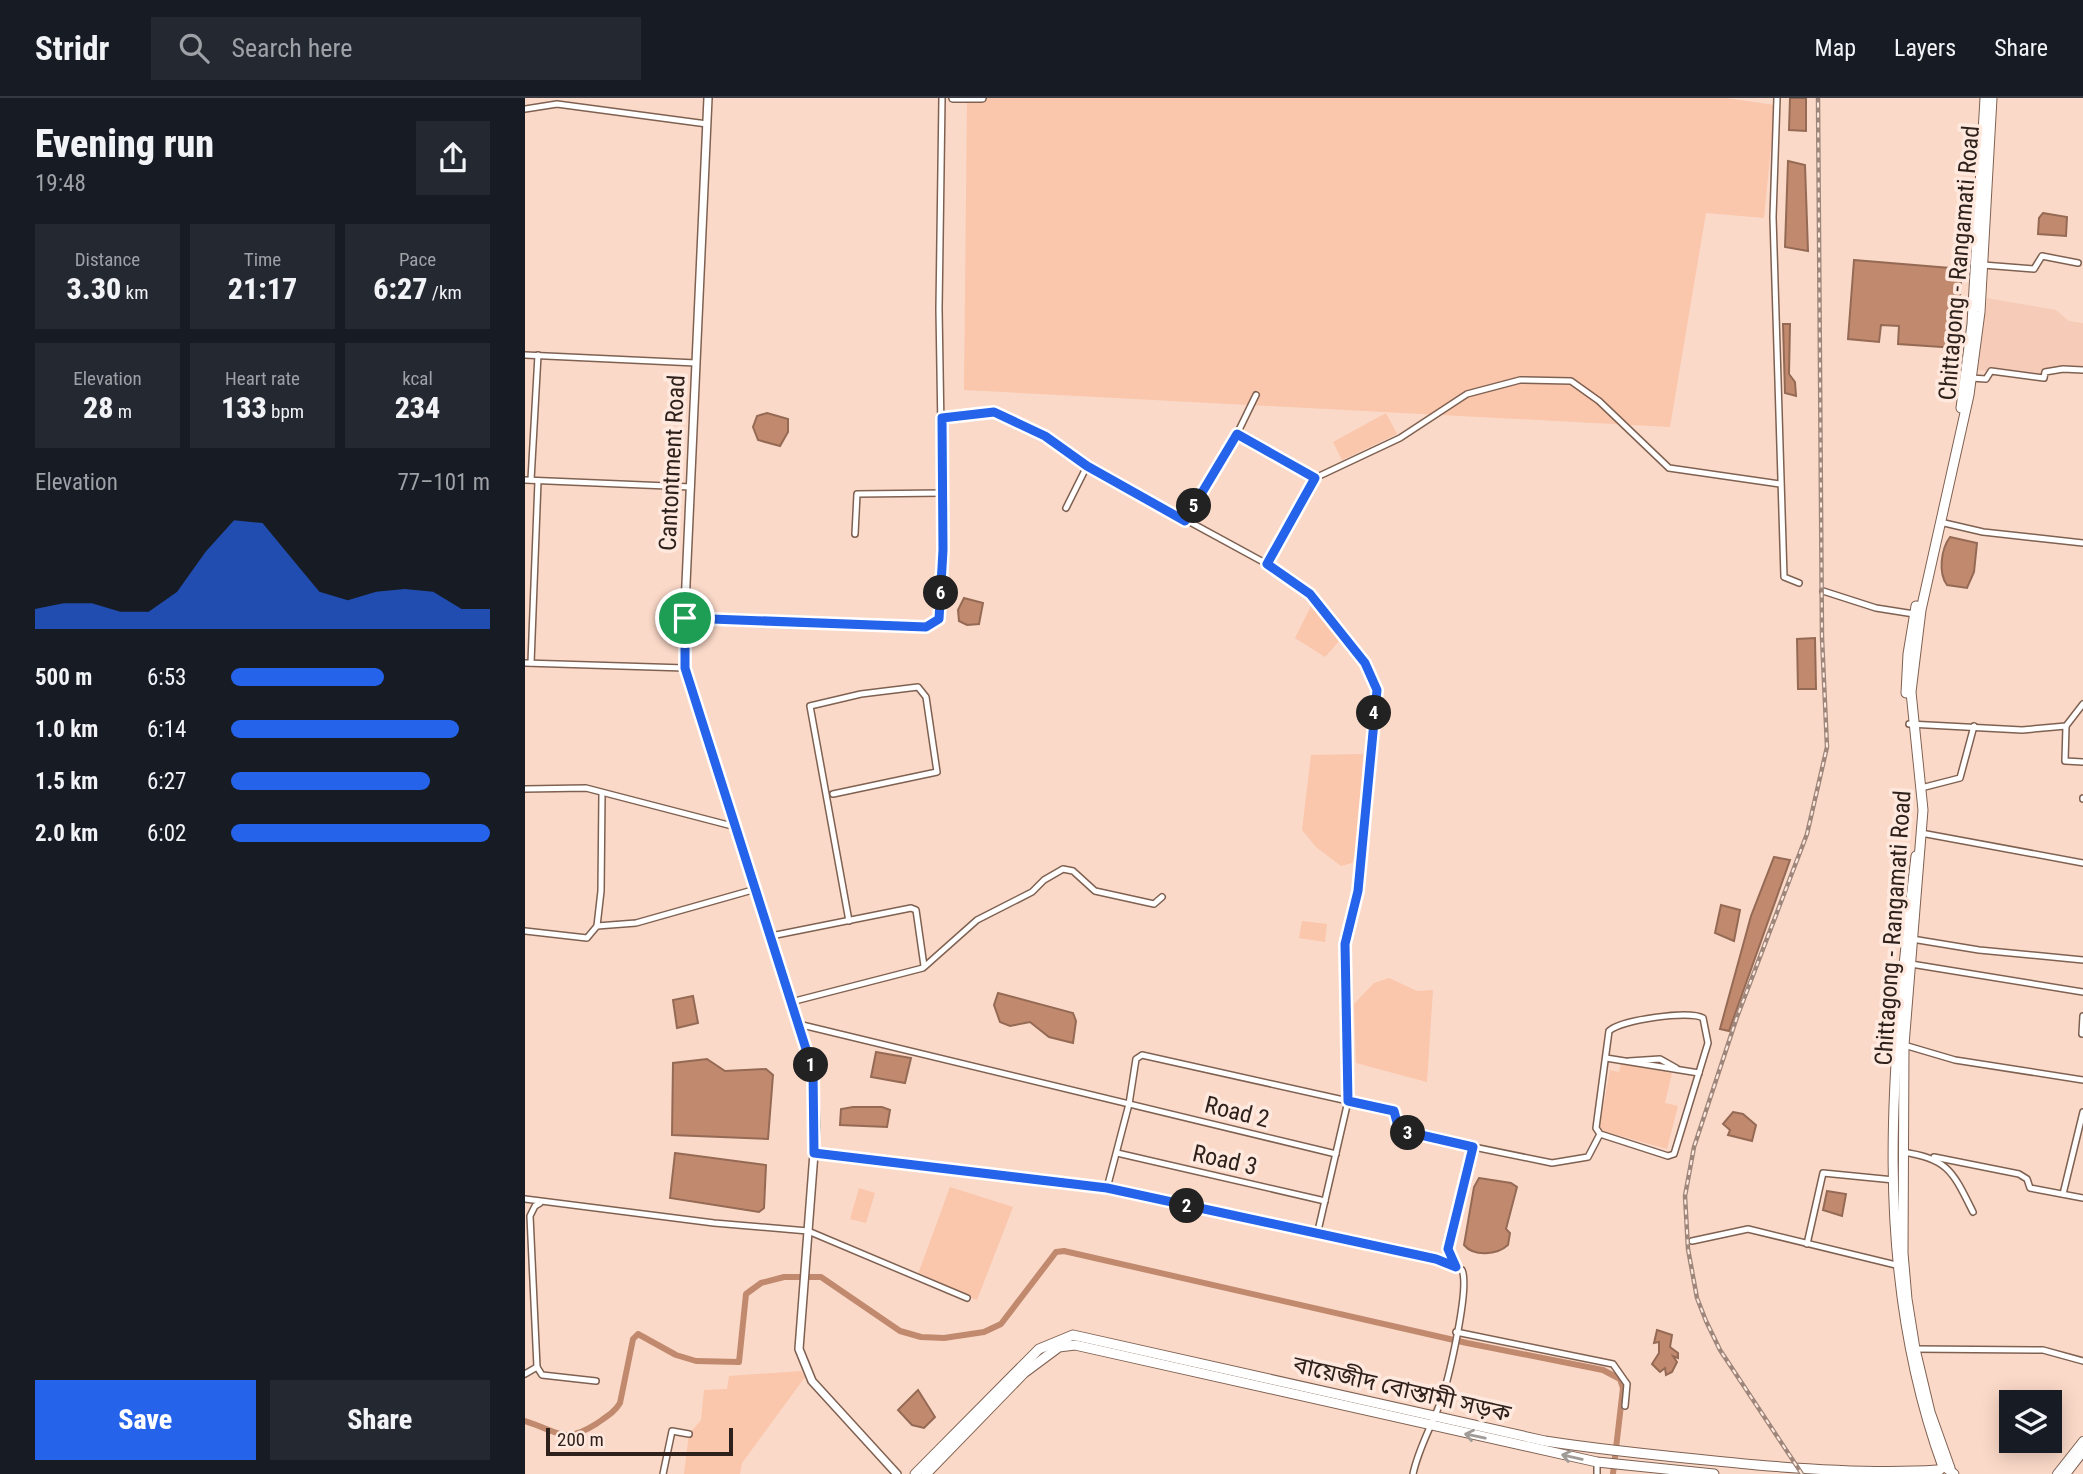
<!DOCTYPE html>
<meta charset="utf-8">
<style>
:root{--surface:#171b24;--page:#242831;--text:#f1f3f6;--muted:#9ea1a6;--line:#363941;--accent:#2563eb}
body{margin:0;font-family:"Roboto Condensed","Noto Sans Bengali",sans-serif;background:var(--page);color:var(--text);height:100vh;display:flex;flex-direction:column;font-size:26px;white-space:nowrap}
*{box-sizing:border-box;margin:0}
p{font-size:23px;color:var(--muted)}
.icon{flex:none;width:38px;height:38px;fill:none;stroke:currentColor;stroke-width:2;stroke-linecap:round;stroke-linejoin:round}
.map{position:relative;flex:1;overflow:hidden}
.drawer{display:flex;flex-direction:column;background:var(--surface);width:525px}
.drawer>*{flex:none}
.buttons{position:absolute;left:1474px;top:1292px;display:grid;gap:14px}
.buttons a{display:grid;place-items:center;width:63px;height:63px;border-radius:0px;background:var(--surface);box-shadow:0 4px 18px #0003;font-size:35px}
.scale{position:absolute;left:21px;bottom:18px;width:187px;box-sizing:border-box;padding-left:7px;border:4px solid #2e211b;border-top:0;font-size:19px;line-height:24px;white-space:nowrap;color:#2e211b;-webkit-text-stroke:5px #ffe9df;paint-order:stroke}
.pin{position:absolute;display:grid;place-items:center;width:60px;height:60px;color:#fff;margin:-30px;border:4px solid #fff;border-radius:50%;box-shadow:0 2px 7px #0007}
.km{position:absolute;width:35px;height:35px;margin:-18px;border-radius:50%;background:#222;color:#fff;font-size:19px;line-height:35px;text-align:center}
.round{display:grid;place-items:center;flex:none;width:74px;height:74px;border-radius:0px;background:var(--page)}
.summary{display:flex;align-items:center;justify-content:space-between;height:119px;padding:0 35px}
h1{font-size:38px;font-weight:800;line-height:52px}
.metrics{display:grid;grid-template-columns:repeat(3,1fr);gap:10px;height:119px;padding:7px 35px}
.metrics div{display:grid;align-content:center;border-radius:0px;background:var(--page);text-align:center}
.metrics b{font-size:30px;font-weight:800}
.metrics small{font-size:19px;font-weight:400}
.metrics p{font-size:19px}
.chart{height:196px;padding:14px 35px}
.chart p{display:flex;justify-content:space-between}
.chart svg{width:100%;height:126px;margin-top:7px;fill:var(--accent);opacity:.7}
.primary-button{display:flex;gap:14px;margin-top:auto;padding:14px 35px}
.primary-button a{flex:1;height:80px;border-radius:0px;background:var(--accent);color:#fff;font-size:28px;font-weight:800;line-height:80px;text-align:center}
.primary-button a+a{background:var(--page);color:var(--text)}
ul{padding:0 35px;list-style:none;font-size:23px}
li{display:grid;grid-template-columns:112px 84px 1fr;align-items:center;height:52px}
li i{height:18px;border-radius:9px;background:var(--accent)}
header{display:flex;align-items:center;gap:42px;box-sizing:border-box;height:98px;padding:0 35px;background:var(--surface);border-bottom:2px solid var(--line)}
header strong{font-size:33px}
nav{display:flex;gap:38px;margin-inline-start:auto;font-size:24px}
.search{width:490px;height:63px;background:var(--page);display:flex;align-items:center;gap:18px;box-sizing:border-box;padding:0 24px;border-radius:0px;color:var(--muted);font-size:26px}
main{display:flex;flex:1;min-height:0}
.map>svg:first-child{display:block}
.built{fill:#f6ccb8}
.green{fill:#fac6ac}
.water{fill:#c1896e;stroke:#956a55;stroke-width:2}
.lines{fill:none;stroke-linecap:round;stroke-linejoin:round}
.canal{stroke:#c1896e;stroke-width:6}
.minor-casing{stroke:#7f6152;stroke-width:8}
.tertiary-casing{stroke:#7f6152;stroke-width:10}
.secondary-casing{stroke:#7f6152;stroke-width:10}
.primary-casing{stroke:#7f6152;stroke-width:11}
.trunk-casing{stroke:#7f6152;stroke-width:11}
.minor{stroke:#fff;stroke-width:5}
.tertiary{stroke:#fff;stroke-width:7}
.secondary{stroke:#fff;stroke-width:8}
.primary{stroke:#fff;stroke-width:9}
.trunk{stroke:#fff;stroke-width:9}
.rail-casing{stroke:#9f867a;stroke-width:4.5}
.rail{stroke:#ffe9df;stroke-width:2;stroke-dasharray:5;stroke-linecap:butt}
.oneway{stroke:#a19b98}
.route-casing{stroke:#fff;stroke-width:14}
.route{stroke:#2563eb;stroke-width:9}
.labels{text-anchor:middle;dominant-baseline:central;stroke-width:7;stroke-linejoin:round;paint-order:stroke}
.street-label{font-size:24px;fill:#2e211b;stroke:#ffe9df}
</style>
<header>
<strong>Stridr</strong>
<div class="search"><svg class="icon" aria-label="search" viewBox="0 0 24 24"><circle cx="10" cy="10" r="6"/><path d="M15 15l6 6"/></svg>Search here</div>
<nav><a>Map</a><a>Layers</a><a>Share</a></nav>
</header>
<main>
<section class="drawer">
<div class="summary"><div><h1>Evening run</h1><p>19:48</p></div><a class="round"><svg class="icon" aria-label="share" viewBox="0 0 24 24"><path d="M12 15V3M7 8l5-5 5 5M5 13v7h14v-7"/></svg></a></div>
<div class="metrics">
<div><p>Distance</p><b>3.30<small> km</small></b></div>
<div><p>Time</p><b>21:17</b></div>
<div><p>Pace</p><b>6:27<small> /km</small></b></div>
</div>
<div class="metrics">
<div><p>Elevation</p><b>28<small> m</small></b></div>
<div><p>Heart rate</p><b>133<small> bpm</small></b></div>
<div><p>kcal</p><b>234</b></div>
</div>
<div class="chart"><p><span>Elevation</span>77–101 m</p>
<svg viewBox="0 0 160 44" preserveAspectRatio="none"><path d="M0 44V37L10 35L20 35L30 38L40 38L50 31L60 17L70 6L80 7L90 19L100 31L110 34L120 31L130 30L140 31L150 37L160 37V44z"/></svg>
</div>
<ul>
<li><b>500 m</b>6:53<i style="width:59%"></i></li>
<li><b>1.0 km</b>6:14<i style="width:88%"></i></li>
<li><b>1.5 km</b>6:27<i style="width:77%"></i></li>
<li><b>2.0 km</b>6:02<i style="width:100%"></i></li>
</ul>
<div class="primary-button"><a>Save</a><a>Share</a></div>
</section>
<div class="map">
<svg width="1558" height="1376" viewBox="0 0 1558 1376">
<rect width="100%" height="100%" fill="#fbd9c8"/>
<path class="built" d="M1462 200 1531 212 1544 223 1558 225V272L1541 269 1518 271 1516 280 1453 272Z"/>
<g class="green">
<path d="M442 0H1201L1250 7 1239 120 1181 115 1145 329 439 292Z"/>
<path d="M861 315 872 336 817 362 808 344Z"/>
<path d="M786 508 815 542 800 559 770 540Z"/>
<path d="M838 656 834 748 827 765 816 768 791 749 777 732 786 657Z"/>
<path d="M777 823 802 826 800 844 774 840Z"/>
<path d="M864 880 892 893 908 892 902 984 831 965 829 906 849 885Z"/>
<path d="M1096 966 1147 975 1140 1005 1153 1008 1142 1051 1074 1032 1085 972 1094 974Z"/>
<path d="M425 1089 488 1109 452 1202 392 1179Z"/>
<path d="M334 1090 350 1095 341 1125 325 1121Z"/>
<path d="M276 1273 280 1279 217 1365 215 1376H159L164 1336 176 1322 179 1292 202 1291 204 1278Z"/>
</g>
<g class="water">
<path d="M1265 0H1281V33L1264 32Z"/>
<path d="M1263 63 1280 67 1283 153 1260 149Z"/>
<path d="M1518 115 1542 119 1541 138 1513 136 1514 120Z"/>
<path d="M1329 162 1437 171 1431 250 1373 246 1374 228 1356 227 1354 244 1323 241Z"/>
<path d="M1258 226H1265L1264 276 1270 284 1271 298 1260 295Z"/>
<path d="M242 315 263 321V334L255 348 233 342 228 329 232 318Z"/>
<path d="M1425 439 1452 445 1449 474 1442 490 1422 487C1413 475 1416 451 1425 439Z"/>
<path d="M439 500 458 505 454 526 442 527 434 523 433 512Z"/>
<path d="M1290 540 1291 591H1273L1272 541Z"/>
<path d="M1249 759 1265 762 1204 933 1195 931 1226 818Z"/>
<path d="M1196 807 1215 812 1209 843 1190 835Z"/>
<path d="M473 895 548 915 551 923 548 945 524 939 505 924 485 928 475 924 469 907Z"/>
<path d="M168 898 173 925 152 930 148 902Z"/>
<path d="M351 954 386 960 380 985 346 979Z"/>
<path d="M182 961 200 973 241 971 248 977 243 1041 147 1037 148 965Z"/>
<path d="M328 1009H357L365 1012 362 1029 315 1027 316 1011Z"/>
<path d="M1208 1014 1218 1016 1231 1027 1227 1043 1203 1037 1205 1032 1198 1026Z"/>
<path d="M150 1055 241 1067 239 1110 234 1114 145 1100Z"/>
<path d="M954 1080 986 1085 992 1089 981 1131 985 1135 983 1147C972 1157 949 1159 939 1147L949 1089Z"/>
<path d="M1302 1093 1321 1096 1317 1118 1298 1112Z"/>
<path d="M1132 1232 1147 1237 1145 1249 1153 1255V1260L1148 1258 1152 1264 1147 1274 1141 1277 1140 1270 1135 1274 1127 1266 1134 1255V1244L1129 1245Z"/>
<path d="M393 1292 410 1319 399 1330 387 1327 373 1312Z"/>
</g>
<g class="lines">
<path class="canal" d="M0 1323C33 1333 38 1347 71 1326 81 1319 89 1315 95 1305L108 1241 113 1236 151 1257 171 1263 214 1264 221 1196 236 1185 259 1179H296L375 1233 396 1239 419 1240 459 1234 476 1226 531 1154 539 1153 942 1245 1078 1272 1095 1281 1098 1290 1088 1376"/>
<defs>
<g id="minor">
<path d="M1252 0 1248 119 1259 479 1274 485"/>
<path d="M0 11 32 6 182 26"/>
<path d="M1458 167 1509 171 1517 158 1553 165"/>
<path d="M0 257 171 265"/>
<path d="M1446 280 1461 281 1466 273 1519 280 1520 274 1538 271 1558 272"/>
<path d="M417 319 469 314 520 338 562 368 742 466 785 496 840 564 852 592 833 793 820 846 823 1003 617 957 611 961 604 1006 582 1090"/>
<path d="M712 336 731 297"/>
<path d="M0 382 166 389"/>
<path d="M6 382 13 257"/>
<path d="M541 410 562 368"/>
<path d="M660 423 712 336 790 380"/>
<path d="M1415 424 1458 434 1558 445"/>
<path d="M330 436 332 396 418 395"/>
<path d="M742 466 790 380 875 340 942 296 995 282 1046 283 1074 303 1144 370 1255 386"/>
<path d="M1298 493 1351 510 1389 516"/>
<path d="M160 521 401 529 414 521 418 452 414 211 417 0"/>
<path d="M0 565 160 570"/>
<path d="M6 565 13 383"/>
<path d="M1384 626 1497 632 1541 628 1558 606"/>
<path d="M1541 628 1540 663 1558 664"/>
<path d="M1396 690 1435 680 1449 628"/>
<path d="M0 691 61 690 211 729"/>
<path d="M308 696 412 674 401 599 393 589 336 596 285 608 324 823"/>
<path d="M1558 700V701"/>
<path d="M1396 735 1558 765"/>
<path d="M72 828 111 825 231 791"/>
<path d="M0 833 62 840 72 828 76 793 77 695"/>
<path d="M246 838 386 810 391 812 399 868"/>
<path d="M1387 841 1454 852 1558 862"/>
<path d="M1386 866 1558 894"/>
<path d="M266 904 398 870 452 822 507 794 519 782 538 771 548 773 570 793 629 806 637 799"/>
<path d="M273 926 811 1056"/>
<path d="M1557 936 1558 918"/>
<path d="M1379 947 1430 962 1558 982"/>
<path d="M1081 960 1174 975"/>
<path d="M1104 963 1135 961 1151 970"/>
<path d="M1377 1054C1423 1060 1428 1074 1448 1114"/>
<path d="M289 1055 582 1090 911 1161 937 1172C945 1190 924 1278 917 1300 908 1326 894 1348 888 1376"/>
<path d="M592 1055 800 1103"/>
<path d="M1409 1059 1494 1076 1502 1081 1505 1090 1558 1100"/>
<path d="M1538 1096 1558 1014"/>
<path d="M0 1101 189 1125 283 1133 442 1200"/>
<path d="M15 1105 10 1108 5 1118 12 1269 17 1277 71 1283"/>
<path d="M792 1137 823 1003 869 1013 874 1032 885 1036 1027 1065 1063 1059 1075 1036 1071 1030 1084 933C1096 922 1164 912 1178 920L1183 945 1149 1056 1143 1058 1075 1036"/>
<path d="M1167 1143 1223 1131 1371 1167"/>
<path d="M1282 1146 1298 1075 1369 1082"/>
<path d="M931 1169 923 1151 948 1049"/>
<path d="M931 1234 1088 1266 1102 1286 1100 1308"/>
<path d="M1390 1251 1518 1252 1558 1263"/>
<path d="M0 1276 12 1269"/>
<path d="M1072 1364V1376"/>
<path d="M138 1376 147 1333 164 1336"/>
</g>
<g id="tertiary">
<path d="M183 0 158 552 160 570 288 973 291 1029 274 1251 287 1283 372 1376"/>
<path d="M428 0H457"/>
</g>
<g id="secondary">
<path d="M1532 1376 1558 1343"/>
<path d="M1541 1376 1558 1354"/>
</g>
<g id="primary">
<path d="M390 1376 514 1251 548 1237 1020 1343C1090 1354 1161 1360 1232 1367 1291 1372 1353 1376 1412 1372"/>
<path d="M401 1376 499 1275 534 1249 550 1247 1072 1364 1189 1376"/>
</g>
<g id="trunk">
<path d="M1436 310 1447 226 1460 0"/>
<path d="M1381 595 1383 556 1391 508"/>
<path d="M1391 758C1367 964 1345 1169 1418 1369"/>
<path d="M1425 1370 1405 1314 1390 1251 1382 1201 1378 1155 1379 947 1398 712 1386 594 1396 512 1444 297 1455 214 1467 0"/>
<path d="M1410 1376 1419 1368 1429 1376"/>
</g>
</defs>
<use href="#minor" class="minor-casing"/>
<use href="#tertiary" class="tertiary-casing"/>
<use href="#secondary" class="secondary-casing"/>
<use href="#primary" class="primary-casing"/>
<use href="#trunk" class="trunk-casing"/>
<use href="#minor" class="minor"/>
<use href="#tertiary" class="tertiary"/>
<use href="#secondary" class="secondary"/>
<use href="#primary" class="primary"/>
<use href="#trunk" class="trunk"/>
<defs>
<path id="rail" d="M1277 1376 1195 1252 1181 1223 1172 1200 1163 1151 1160 1098 1169 1049 1212 919 1282 736 1302 649 1297 540 1293 0"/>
</defs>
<use href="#rail" class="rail-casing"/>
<use href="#rail" class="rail"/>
</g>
<defs><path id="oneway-shaft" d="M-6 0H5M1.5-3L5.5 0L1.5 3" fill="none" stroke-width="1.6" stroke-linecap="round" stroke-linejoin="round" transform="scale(1.75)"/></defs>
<g class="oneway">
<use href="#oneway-shaft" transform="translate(950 1338) rotate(-168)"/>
<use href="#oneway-shaft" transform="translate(1047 1359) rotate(-167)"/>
</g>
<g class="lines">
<defs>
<path id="route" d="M469 314 520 338 562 368 660 423 712 336 790 380 742 466 785 496 840 565 852 592 833 793 820 846 823 1003 869 1013 874 1032 948 1049 923 1151 931 1169 911 1161 582 1090 289 1055 288 973 160 570V520L401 529 414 521 418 452 417 320Z"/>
</defs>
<use href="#route" class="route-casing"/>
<use href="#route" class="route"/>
</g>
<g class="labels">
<g class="street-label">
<text transform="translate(1434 165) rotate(-85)">Chittagong - Rangamati Road</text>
<text transform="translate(147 365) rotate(-87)">Cantontment Road</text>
<text transform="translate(1368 830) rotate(-86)">Chittagong - Rangamati Road</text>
<text transform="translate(712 1014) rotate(14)">Road 2</text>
<text transform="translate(700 1062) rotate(13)">Road 3</text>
<text transform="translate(877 1291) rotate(13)">বায়েজীদ বোস্তামী সড়ক</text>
</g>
</g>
</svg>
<div class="buttons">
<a><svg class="icon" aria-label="layers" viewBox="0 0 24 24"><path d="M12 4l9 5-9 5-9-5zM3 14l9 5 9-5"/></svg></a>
</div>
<div class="scale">200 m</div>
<div class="pin" style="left:160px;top:520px;background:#1e9e55"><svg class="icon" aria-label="arrive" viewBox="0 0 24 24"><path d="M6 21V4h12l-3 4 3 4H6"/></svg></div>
<b class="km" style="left:286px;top:967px">1</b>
<b class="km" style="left:662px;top:1108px">2</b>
<b class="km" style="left:883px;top:1035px">3</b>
<b class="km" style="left:849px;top:615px">4</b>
<b class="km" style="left:669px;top:408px">5</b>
<b class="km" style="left:416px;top:495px">6</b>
</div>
</main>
